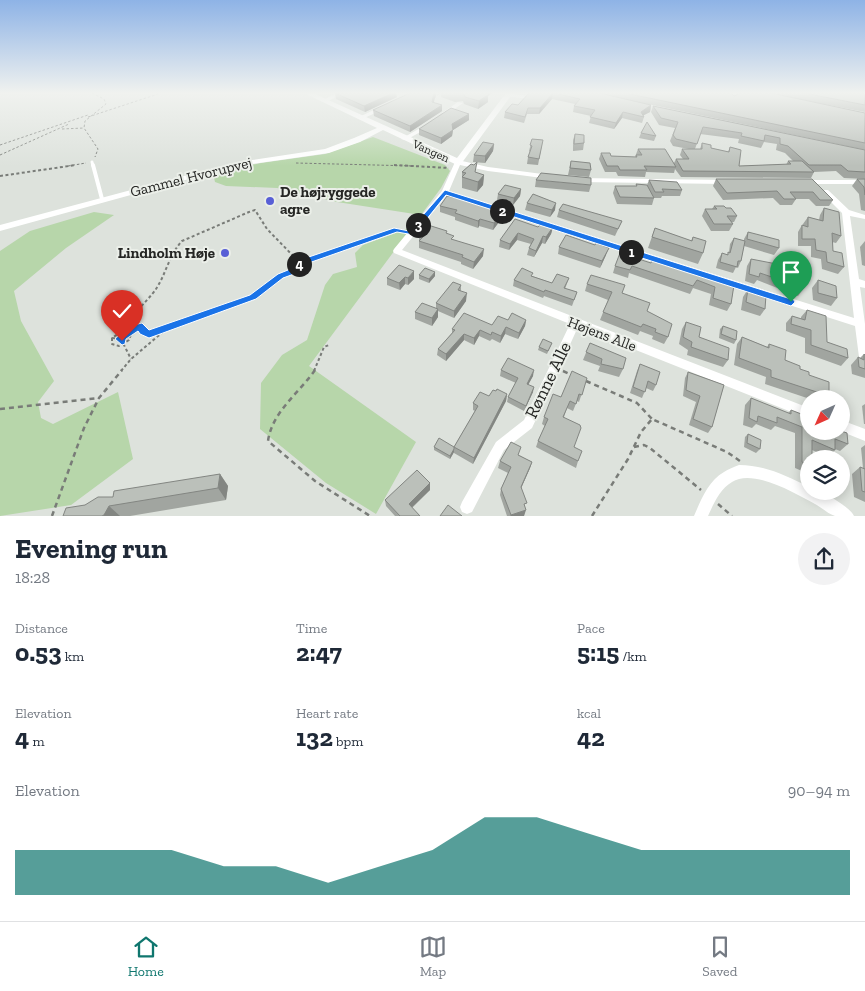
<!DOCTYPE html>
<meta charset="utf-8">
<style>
:root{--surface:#fff;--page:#f2f2f3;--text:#1f2937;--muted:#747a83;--line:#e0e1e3;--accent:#0f766e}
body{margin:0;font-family:"Zilla Slab",serif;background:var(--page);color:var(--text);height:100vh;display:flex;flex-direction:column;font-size:19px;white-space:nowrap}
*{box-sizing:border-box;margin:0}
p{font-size:16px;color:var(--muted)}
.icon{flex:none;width:28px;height:28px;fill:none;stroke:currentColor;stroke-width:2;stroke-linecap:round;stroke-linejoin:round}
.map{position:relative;height:516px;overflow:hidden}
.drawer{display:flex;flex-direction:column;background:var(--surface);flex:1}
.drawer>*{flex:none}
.needle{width:32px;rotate:225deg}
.fabs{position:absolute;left:800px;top:390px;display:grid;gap:10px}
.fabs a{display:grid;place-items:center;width:50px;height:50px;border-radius:50%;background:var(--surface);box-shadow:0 2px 12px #0003;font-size:25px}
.pin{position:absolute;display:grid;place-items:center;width:42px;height:42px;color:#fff;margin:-51px -21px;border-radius:50% 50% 50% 0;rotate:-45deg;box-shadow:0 0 5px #0007}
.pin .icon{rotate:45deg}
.km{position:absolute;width:25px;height:25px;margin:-12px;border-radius:50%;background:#222;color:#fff;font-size:14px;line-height:25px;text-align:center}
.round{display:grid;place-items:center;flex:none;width:52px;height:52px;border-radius:26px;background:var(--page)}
.overview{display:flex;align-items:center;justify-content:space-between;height:85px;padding:0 15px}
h1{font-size:28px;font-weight:800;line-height:38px}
.metrics{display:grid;grid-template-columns:repeat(3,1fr);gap:8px;height:85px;padding:5px 15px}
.metrics div{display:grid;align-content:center}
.metrics b{font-size:25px;font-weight:800}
.metrics small{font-size:14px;font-weight:400}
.metrics p{font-size:14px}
.chart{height:140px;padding:10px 15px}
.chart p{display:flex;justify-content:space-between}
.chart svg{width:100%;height:90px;margin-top:5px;fill:var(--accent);opacity:.7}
.dock{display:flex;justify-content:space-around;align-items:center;height:70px;border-top:1px solid var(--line);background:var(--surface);font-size:14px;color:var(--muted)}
.dock a{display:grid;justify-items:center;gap:2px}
.dock .on{color:var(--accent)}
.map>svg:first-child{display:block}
.green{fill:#b7d6aa}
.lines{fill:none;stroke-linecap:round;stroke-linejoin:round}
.path-far2{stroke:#797c78;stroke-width:1;stroke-dasharray:2.5 2;stroke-linecap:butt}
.path-far1{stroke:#797c78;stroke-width:2;stroke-dasharray:3 2.5;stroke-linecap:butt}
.path{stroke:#797c78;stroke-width:2.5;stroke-dasharray:5 4;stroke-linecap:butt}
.service-far1{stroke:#fff;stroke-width:3}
.service{stroke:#fff;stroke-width:4}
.minor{fill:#fff;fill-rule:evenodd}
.tertiary{fill:#fff;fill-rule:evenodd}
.wall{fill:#a1a5a0;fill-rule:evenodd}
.shaded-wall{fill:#838682}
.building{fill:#bbc0ba;stroke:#838682}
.route{fill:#1a73e8;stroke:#fff}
.poi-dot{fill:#585fd6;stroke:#ebefe9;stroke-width:2}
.labels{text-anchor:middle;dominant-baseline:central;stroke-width:4;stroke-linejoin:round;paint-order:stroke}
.far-street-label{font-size:12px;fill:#252624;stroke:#ebefe9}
.street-label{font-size:15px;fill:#252624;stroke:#ebefe9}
.poi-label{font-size:15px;font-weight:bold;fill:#252624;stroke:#ebefe9;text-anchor:start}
.near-street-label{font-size:18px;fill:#252624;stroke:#ebefe9}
</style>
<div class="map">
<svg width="865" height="516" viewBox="0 0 865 516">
<rect width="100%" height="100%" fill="#dde2dc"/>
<g class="green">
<path d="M373 137 445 165 450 171 441 188 421 215 337 202 277 188 226 186 215 182 213 173 261 163 325 154Z"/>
<path d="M94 212 114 215 66 248 14 291 21 321 54 381 38 402 41 418 53 424 118 392 133 459 71 505 0 516V251L30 231Z"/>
<path d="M412 227 309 366 416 442 376 514 326 483 260 429 261 383 282 355 307 340 325 285 333 274 357 267 355 253 363 245Z"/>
</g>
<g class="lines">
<g class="path-far2">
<path d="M92 93 104 99 106 104 85 121 84 128 98 149 95 157"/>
<path d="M434 98 440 93"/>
<path d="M88 117 161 93"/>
<path d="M62 129 84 128"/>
<path d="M0 145 88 115"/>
<path d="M0 155 69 124"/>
<path d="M296 163 414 166"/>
<path d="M68 166 86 163"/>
</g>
<g class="path-far1">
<path d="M394 165 449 168"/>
<path d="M0 176 76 165"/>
<path d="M121 332C124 322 148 301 156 289 166 274 169 255 182 241L249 212 255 210 267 229 300 263"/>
<path d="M121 332 131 334 129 340 119 346 112 344V338Z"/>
<path d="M112 338 120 339 133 328 142 327 143 332 149 334 168 326"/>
<path d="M121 339 131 359"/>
<path d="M121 371 131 359 171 325 253 297 280 276 291 272 300 263 396 230 404 232"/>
<path d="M314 371 324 347 329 345"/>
</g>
<g class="path">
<path d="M315 370C299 393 272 412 268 441L315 481 370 516"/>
<path d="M563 371 572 375"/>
<path d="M586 381 637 403 652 419"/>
<path d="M0 409 99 398"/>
<path d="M634 447 644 445 650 448 701 490"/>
<path d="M718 504 732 516"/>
<path d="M52 516 84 428 99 398 122 370"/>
<path d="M592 516 628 459 641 432 652 419 727 452 740 461"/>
</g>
<g class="service-far1">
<path d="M509 95 526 97 530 93"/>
<path d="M92 162 93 166"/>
</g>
<path class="service" d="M93 165 102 199"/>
<g class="minor">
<path d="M337 93H344L326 102 321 101Z"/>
<path d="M458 102 463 103 446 115H442V113Z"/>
<path d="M382 106 384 107V109L362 119 357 118Z"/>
<path d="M429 123 432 125 431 126 406 140 401 139Z"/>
<path d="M458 160 488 167 550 175 554 177 550 179 488 171 460 165 449 191 854 318 842 213 821 192 825 190H828L849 210 865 215V219L850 216 859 279 865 281V288L860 287 865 324V361L860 360 859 357 855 326 447 195 402 250 809 408V419L578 327 532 428 504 450 472 512 467 514 462 512 460 507 462 502 496 442 524 420 570 324 394 253 393 251 394 249 442 191 455 162Z"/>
<path d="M577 178 725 180 729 182 725 184 580 182 576 180Z"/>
<path d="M800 180H865V184H803L799 182Z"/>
<path d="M841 420 865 429V441L840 431H841Z"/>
<path d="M739 465C765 465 786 476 809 487V491C812 491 814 491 817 491 826 493 851 508 854 516 848 516 840 516 835 516 828 514 821 507 815 504 796 494 753 468 732 482 720 489 714 503 708 516H694C701 500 708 481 724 472 728 469 734 467 739 465Z"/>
</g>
<path class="tertiary" d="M304 93H313L457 158 506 93H513L461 164H455L383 130 360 142 329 153 252 164 207 174 0 231V225L206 170 252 160 325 149 354 138 377 128Z"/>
</g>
<g class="wall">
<path d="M335 93 397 97 365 112 336 99Z"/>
<path d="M441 93H492L488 96V102L478 109 464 104 463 101 455 102 441 97Z"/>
<path d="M529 93H731L734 96 737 95 738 93H865V112L782 96 865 113V150L643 103 651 105 650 112 644 115V117L642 123 622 118 614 129 589 123 591 116 573 112 574 106 575 104 552 99 539 114H527L524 123 504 118 505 112 518 105Z"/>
<path d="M436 95 433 102 442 111 410 132 374 116 373 110Z"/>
<path d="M653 106 865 150V179L844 178 836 171 814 172 811 178 681 177 675 169 674 173 646 172 645 177 618 176 616 172H605L599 159 601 153 611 156 635 157 638 149 674 163 676 159H683L680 155 682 149H689L673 146 670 141 675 128 659 125 651 112ZM700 134 739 139 738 143 761 148 764 142 777 144 776 150 785 153 793 161H788L786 165 739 166 730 147 728 152 711 148 702 143 700 149H695Z"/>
<path d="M469 114V120L453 130 452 136 441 144 419 135V129Z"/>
<path d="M641 133 656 136 654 141 639 138Z"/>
<path d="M575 134 584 143 583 150 573 151V140Z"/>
<path d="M532 139 543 140 538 165 527 164 528 157 530 152 529 151Z"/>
<path d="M494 144 493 151 485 163 473 162 474 155Z"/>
<path d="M571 161 591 170 589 177 568 175Z"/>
<path d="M462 172 476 173 484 175 483 185 477 192 462 188Z"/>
<path d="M716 179H812L833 200 829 206H816L809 199H796L792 205H780L773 198 723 200 713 186Z"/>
<path d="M857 179H865V211L861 210 859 194 852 186Z"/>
<path d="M536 180 591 185 589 192 535 187Z"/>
<path d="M649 180 682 190 680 196H662L661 198H654L652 205 617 204 613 193 615 186H636V184L647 185Z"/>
<path d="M521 189 520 196 513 205 497 200 498 194Z"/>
<path d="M527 203 555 210 550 217 525 210Z"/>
<path d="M440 206 502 218 493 230 479 226 478 228 455 220V217L440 212Z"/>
<path d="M714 206 726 208 737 216 734 222H732L733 224 729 231H711L702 216 705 209H712Z"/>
<path d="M824 208 841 236 836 243 832 242 833 251 844 267 838 274 822 269 821 259 811 257V246H798V232L802 225 803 226V224L808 217 819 220 820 215Z"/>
<path d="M559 210 622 221 615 236 557 217Z"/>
<path d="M538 227H553L551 234 545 244 542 243 534 257 527 255 529 248 531 244 517 240 509 250 499 247 500 240Z"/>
<path d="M655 228 691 241 693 237 703 253 698 264 648 248Z"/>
<path d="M748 232 779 248 774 255 744 246 741 261 738 268 736 267 733 273 716 268 718 260 722 253 727 255 729 252 730 244 734 238 744 241V239Z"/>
<path d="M447 234 453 240 483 256 473 269 461 264V262L419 248V235Z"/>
<path d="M865 241V266L862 265 860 247Z"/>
<path d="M559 247 606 255 600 268 558 254Z"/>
<path d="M751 259 792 274 804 288 798 296 757 280 754 284 745 281 747 266Z"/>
<path d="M651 263 734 285 731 304 727 311 709 305 711 294 693 288 690 294 629 273 628 278 613 273 615 266Z"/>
<path d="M399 265 414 279 408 285 405 284 400 290 387 285V278Z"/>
<path d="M419 275 435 276 429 283 419 279Z"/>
<path d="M532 276 552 283 569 278 565 289 577 292 572 306 544 296 543 298 513 286 514 280Z"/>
<path d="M818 280 837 298 831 306 813 300 812 288Z"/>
<path d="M587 284 622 293 647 311 668 337 664 344 652 339 653 336 640 331 638 335 600 320 608 300 585 291Z"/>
<path d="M461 285V291L466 301 454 318 438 311V317L432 326 415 319V312L436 309V303Z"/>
<path d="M748 289 765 309 760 316 741 310 743 297Z"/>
<path d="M807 310 827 342 848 358 841 366 805 353V338L786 331V323L792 316 801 319V317Z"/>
<path d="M508 320H526L525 326 518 339 505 334 500 343 492 339 490 341 479 336 474 345 464 340 446 361 437 355 438 349 452 333V329L492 325Z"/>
<path d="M686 322 699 337 728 360 723 367 687 355 688 350 679 344 682 329Z"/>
<path d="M723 326 736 340 734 344 719 338 720 329Z"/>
<path d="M742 337 767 347 769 344 785 360 809 375 829 396 826 399H810L765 384 766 377 734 365 737 344Z"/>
<path d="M552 343 547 354 538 350 539 347Z"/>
<path d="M590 343 623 369 619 377 598 371 600 366 583 360Z"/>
<path d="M864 354 865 355V378L852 374 851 365 858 357 860 358Z"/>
<path d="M640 364 656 385 653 391 646 388 642 398 630 393 637 371Z"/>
<path d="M501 370 533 376 528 384 533 392 524 411 507 402 508 397 516 383 500 376Z"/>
<path d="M688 372 724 385 712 427 708 433 689 425 696 402 683 396 685 378Z"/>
<path d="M587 378 579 402 577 401 573 411 567 408 564 417 578 461 576 468 536 447 538 441 545 426 542 424 544 417 561 397Z"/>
<path d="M496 391 507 394 506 401 473 464 454 453V452L450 459 434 450V447H454L475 411 473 410V403L489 396Z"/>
<path d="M751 398 788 413 791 410 841 431 848 444 840 451 835 449V450L828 457 812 450 809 459V474L795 468V433L775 426 771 430 756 424 752 428 743 425 745 405Z"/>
<path d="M865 404V424H864L862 406Z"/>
<path d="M748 434 760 449 756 453 744 447 745 437Z"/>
<path d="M865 445V502L854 497 852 474 860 467 863 468 861 448Z"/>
<path d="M519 455 532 462 530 468 521 488 525 508 524 516H507L500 495 501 489 508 473 498 468 500 461Z"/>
<path d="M220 474 228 486 226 500 130 516H63L85 505Z"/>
<path d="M430 483V490L412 508 420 516H395L386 506 385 500Z"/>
</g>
<g class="shaded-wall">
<path d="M393 93H396L397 97 365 112 364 106Z"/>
<path d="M434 93H436V95L432 108V102Z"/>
<path d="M484 93H492L488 96V102L478 109 479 101Z"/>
<path d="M553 93 552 99 539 114 540 108Z"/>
<path d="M442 105V111L410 132V126Z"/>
<path d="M651 105 650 112 642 116 641 112Z"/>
<path d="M623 112 622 118 614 129 616 123Z"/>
<path d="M469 114V120L453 130 452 136 441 144V138L452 124Z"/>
<path d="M494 144 493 151 485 163V156Z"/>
<path d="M484 175 483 185 477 192 478 182Z"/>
<path d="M521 189 520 196 513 205 514 198Z"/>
<path d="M556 203 555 210 550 217 552 210Z"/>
<path d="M502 211V218L493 230 494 223Z"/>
<path d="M480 219 479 226 478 228V221Z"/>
<path d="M553 227 551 234 545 244 546 237Z"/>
<path d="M518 233 517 240 509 250 510 244Z"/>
<path d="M543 236 542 243 534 257 536 251Z"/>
<path d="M609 248 606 255 600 268 602 261Z"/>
<path d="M484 249 483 256 473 269 474 262Z"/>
<path d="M414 271V279L408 285V278Z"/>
<path d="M435 272V276L429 283V279Z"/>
<path d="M405 277V284L400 290 399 283Z"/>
<path d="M467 293 466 301 454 318V311Z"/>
<path d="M438 309V317L432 326V318Z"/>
<path d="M526 320 525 326 518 339 519 333Z"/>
<path d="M506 327 505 334 500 343 501 336Z"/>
<path d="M480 330 479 336 474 345V338Z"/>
<path d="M464 334V340L446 361V354Z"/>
<path d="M534 370 533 376 526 389 527 384Z"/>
<path d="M534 387 533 392 524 411 526 406Z"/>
<path d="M507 394 506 401 473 464 474 458Z"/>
<path d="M454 449V452L450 459V456Z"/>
<path d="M532 462 530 468 519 493 521 487Z"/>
<path d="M220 474 228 486 226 500 218 488Z"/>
<path d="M430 483V490L409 510V504Z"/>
<path d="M109 506 120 516H102Z"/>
<path d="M526 510 524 516H510L511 515Z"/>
</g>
<g class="building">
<path d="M335 93H393L364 106Z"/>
<path d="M410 93H434L432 102 442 105 410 126 373 110Z"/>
<path d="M454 93H486L489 94 479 101 465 97 464 94Z"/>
<path d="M529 93H553L540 108H528L525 117 505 112 512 104 518 105Z"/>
<path d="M554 93H599L651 105 641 112 644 117 623 112 616 123 590 117 595 110 574 106 580 99Z"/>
<path d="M625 93H731L734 96 737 95 738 93H771L865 113V143Z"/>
<path d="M804 93H865V105Z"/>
<path d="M653 106 865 150V172L848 171 841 165H809L788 146 780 144V138L765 135 764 141 741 136 742 133 703 127 697 144 676 139 673 135 678 122 661 118Z"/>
<path d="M451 108 469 114 452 124 453 130 441 138 419 129Z"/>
<path d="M647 122 656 136 641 133Z"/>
<path d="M575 134 584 135V143L574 144Z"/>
<path d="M532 139 543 140 539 159 528 157 532 146 530 145Z"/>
<path d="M483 142 494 144 485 156 474 155Z"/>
<path d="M702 143 711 145V148L729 152 730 147 741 150 739 166 791 164 788 161H802L814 172 683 171 676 159H689L682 149H702Z"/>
<path d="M638 149H665L676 167 644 166 647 170H620L618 166H607L601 153H610L611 156 637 157 636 155H642Z"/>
<path d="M571 161 590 163 591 170 570 168Z"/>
<path d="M477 162 475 172 484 175 478 182 462 177 466 173 462 172 471 164 474 165Z"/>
<path d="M541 173 591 178V185L536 180Z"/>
<path d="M716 179H812L833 200H820L813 192H790L796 199H784L777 191 727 193Z"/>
<path d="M857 179H865V195L864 187Z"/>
<path d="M649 180 677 182 682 190 662 189 664 192H655Z"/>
<path d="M636 184 647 185 654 198 620 197 615 186H637Z"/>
<path d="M505 185 521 189 514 198 498 194Z"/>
<path d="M533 194 556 203 552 210 527 203Z"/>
<path d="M447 196 469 200 502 211 494 223 480 219 478 221 455 213 457 210 440 206Z"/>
<path d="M563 204 622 221 618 229 559 210Z"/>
<path d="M714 206H724L726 208H731L737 216H727L733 224H714L705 209H717Z"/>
<path d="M824 208 839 212 841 236 832 233 833 251 842 253 844 267 827 262 826 252 816 250 815 239H802V225L808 227V217L823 221Z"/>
<path d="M515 219 538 227 541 224 553 227 546 237 543 236 536 251 529 248 534 239 518 233 510 244 500 240Z"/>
<path d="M428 225 447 231 446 233 454 236 451 239 484 249 474 262 462 257 463 255 419 241 423 237 419 235Z"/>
<path d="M655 228 692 241 693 237 706 241 703 253 652 237Z"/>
<path d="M748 232 779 240V248L747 239Z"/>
<path d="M566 235 595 245 596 243 609 248 602 261 559 247Z"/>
<path d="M734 238 745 241 741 261H738L737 267 720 262 722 253 728 255V252L730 253Z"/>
<path d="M620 253 651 263 652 259 734 285 731 304 713 298 715 287 697 280 693 286 632 266 630 270 615 266Z"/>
<path d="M751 259 792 267V274L804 277V288L760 273 759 277 749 274Z"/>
<path d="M399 265 414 271 408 278 405 277 399 283 387 278Z"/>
<path d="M425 268 435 272 429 279 419 275Z"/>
<path d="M522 268 533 273 531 276 552 283 557 274 569 278 564 288 577 292 574 300 545 290 544 292 514 280Z"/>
<path d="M591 275 625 285 622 293 650 303 647 311 672 324 668 337 655 332 656 329 643 324 641 327 603 312 612 292 587 284Z"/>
<path d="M818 280 836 286 837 298 818 293Z"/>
<path d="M453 282 461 285 458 290 467 293 454 311 436 303Z"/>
<path d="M748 289 766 295 765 309 746 302Z"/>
<path d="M422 303 438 309 432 318 415 312Z"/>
<path d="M807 310 826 316 827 342 847 349 848 358 811 345V330L791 324 792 316 805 320Z"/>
<path d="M464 313 492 325 498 316 508 320 512 313 526 320 519 333 506 327 501 336 492 332 491 335 480 330 474 338 464 334 446 354 438 349 455 330 452 329Z"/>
<path d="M686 322 701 327 699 337 729 348 728 360 691 347 692 342 683 337Z"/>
<path d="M723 326 737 331 736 340 721 334Z"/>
<path d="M742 337 769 348V344L786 350 785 360 800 366V369L809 372V375L829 382V396L771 377V370L739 358Z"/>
<path d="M543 339 552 343 548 351 539 347Z"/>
<path d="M590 343 626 358 623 369 601 364 602 359 586 352Z"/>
<path d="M864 354 865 355V369L859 367 858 357 864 360Z"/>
<path d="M508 358 534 370 527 384 534 387 526 406 508 397 518 378 501 370Z"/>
<path d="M640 364 660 372 656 385 648 381 645 392 633 387Z"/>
<path d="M572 371 587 378 582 395 579 394 576 404 570 401 563 417 580 425 581 428 574 447 582 451 578 461 538 441 548 419 544 417 553 394 561 397Z"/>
<path d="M688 372 724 385 712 427 693 419 700 396 686 390Z"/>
<path d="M497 389 507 394 474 458 454 447 478 406 473 403 480 392 489 396 493 390 496 391Z"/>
<path d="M751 398 791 414V410L809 417V431H841L847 433 848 444 835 439V450L812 440V456L816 458V459H809V465L802 462V427L777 417V423L758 416 757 422 749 418Z"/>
<path d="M748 434 761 440 760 449 747 443Z"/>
<path d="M439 438 454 447V449L450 456 434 447Z"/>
<path d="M511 442 521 447 518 455 532 462 521 487 527 503 524 504 526 510 511 515 501 489 511 467 500 461Z"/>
<path d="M860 467 865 469V492L862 491Z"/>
<path d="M417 470 430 483 409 504 420 516H400L385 500Z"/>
<path d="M220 474 218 488 109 506 104 515 102 516H63L66 508 85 505 98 497H113L114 491Z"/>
<path d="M448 505 462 516H440Z"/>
</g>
<linearGradient id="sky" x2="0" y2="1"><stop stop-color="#8eb3e6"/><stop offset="0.56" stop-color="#f0f2ef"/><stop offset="1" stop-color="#f0f2ef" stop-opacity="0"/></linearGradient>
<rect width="865" height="166" fill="url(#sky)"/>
<path class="route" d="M445 190 794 300 795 302 791 306 788 305 446 195 414 235 397 232 303 265 294 274 283 278 256 299 152 337 149 338 140 334 138 331 126 339 125 344 122 345 115 339 129 326 142 323 149 330 250 295 278 274 288 270 297 261 394 228 409 231Z"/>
<g class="poi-dot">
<circle cx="270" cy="201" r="5"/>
<circle cx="225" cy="253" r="5"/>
</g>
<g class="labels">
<g class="far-street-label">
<text transform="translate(431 151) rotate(24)">Vangen</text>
</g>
<g class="street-label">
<text transform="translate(191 177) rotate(-14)">Gammel Hvorupvej</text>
<text transform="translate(602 334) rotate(21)">Højens Alle</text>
</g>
<g class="poi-label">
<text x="280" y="192">De højryggede<tspan x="280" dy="17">agre</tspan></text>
<text x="215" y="253" text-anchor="end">Lindholm Høje</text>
</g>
<g class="near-street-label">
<text transform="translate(548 380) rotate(-64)">Rønne Alle</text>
</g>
</g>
</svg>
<div class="fabs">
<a><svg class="needle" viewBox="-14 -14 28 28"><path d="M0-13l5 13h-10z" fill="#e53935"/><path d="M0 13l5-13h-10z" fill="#747a83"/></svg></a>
<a><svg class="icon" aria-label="layers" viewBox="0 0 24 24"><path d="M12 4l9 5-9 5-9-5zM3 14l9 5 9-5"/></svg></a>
</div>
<div class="pin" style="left:791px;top:302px;background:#1e9e55"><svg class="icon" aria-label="arrive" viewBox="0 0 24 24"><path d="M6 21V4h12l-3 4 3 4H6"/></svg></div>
<div class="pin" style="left:122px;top:341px;background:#d93025"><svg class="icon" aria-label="check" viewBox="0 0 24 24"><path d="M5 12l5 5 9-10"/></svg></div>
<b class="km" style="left:631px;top:252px">1</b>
<b class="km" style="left:502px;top:211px">2</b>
<b class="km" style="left:418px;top:225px">3</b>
<b class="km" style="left:299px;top:264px">4</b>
</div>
<section class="drawer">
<div class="overview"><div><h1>Evening run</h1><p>18:28</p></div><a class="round"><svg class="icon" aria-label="share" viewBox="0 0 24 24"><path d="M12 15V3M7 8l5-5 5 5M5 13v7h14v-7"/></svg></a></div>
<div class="metrics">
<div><p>Distance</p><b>0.53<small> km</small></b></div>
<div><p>Time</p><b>2:47</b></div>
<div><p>Pace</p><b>5:15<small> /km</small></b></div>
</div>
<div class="metrics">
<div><p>Elevation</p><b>4<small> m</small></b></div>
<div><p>Heart rate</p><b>132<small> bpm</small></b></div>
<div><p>kcal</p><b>42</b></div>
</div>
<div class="chart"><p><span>Elevation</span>90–94 m</p>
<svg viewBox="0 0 160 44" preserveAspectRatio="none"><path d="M0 44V22L10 22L20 22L30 22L40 30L50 30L60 38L70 30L80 22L90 6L100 6L110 14L120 22L130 22L140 22L150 22L160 22V44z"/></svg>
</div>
</section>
<nav class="dock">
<a class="on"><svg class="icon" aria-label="home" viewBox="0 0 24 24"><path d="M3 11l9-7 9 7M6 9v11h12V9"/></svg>Home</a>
<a><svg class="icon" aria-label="map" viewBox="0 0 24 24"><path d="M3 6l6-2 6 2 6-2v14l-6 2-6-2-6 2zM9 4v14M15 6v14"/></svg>Map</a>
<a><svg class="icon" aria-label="saved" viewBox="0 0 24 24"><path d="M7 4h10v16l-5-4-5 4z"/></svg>Saved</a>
</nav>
